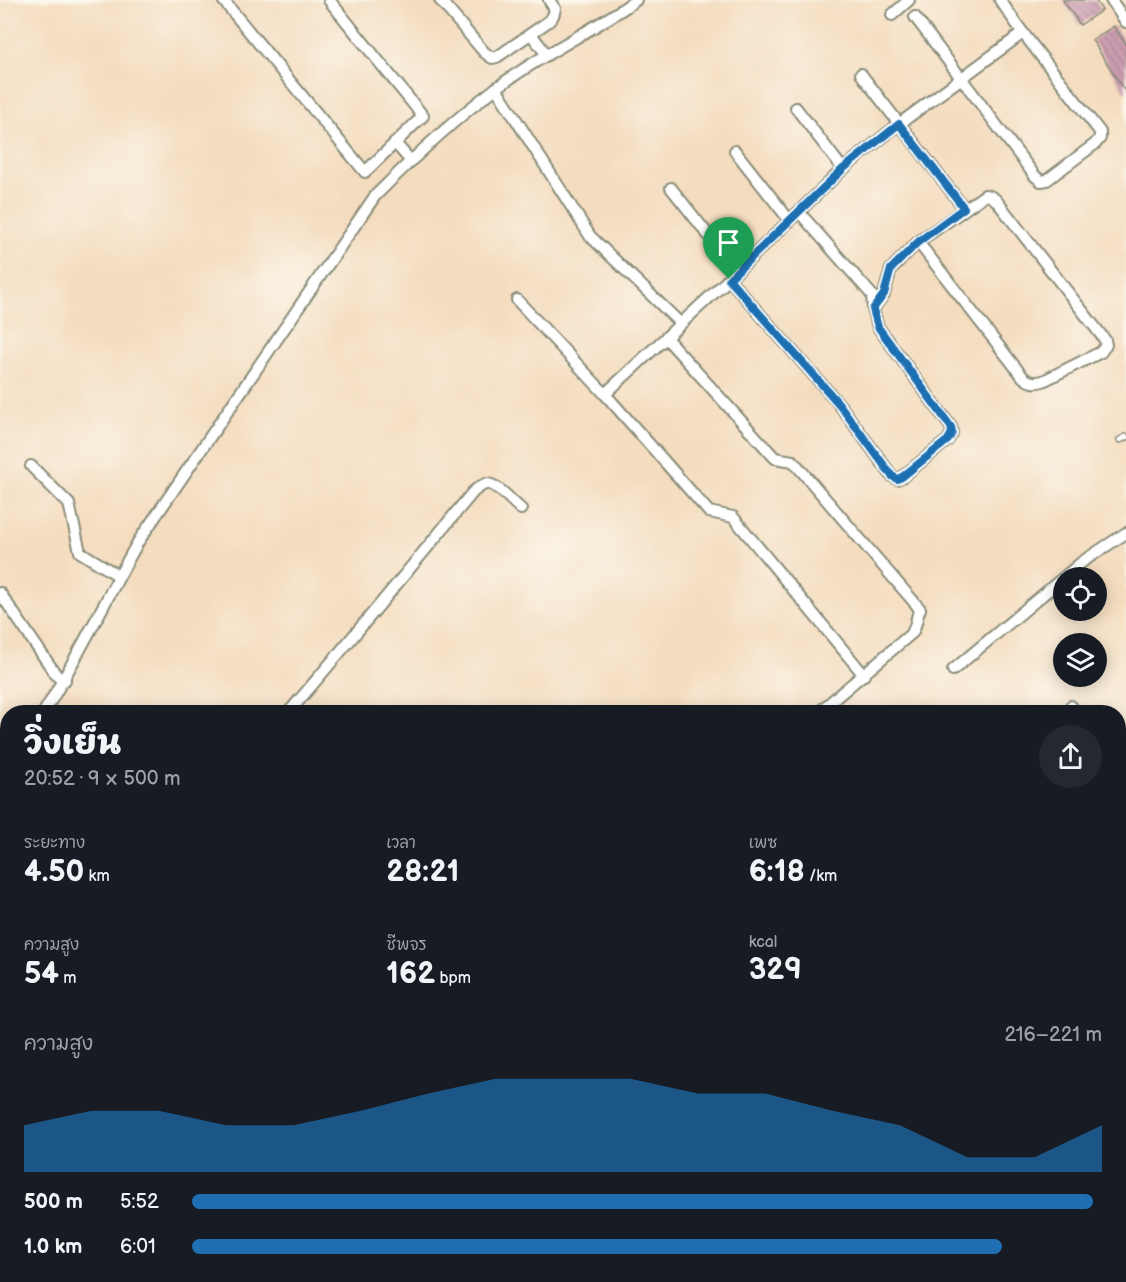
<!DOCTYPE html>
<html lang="th">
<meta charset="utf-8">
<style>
:root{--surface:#171b24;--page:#242831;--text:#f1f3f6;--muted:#9ea1a6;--accent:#1f6fb2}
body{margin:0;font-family:"Balsamiq Sans","Playpen Sans Thai",sans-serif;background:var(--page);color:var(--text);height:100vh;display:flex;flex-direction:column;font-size:22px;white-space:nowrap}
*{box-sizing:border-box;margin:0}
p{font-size:20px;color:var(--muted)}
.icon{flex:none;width:33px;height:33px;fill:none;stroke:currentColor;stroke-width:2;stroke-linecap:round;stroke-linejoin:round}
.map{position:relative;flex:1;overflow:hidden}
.drawer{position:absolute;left:0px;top:705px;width:1126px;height:578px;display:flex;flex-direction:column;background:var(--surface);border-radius:24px 24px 0 0;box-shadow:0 3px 15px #0003}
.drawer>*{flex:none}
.controls{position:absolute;left:1053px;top:567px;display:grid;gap:12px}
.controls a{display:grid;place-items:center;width:54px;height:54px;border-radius:50%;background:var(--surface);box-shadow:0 3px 15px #0003;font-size:30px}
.pin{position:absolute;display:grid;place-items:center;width:51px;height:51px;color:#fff;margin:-62px -26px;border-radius:50% 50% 50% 0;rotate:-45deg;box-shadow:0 0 6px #0007}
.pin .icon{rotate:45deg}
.round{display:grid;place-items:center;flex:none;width:63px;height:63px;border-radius:32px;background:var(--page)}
.headline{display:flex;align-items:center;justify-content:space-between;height:102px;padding:0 24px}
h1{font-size:33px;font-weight:800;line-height:45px}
.stats{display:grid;grid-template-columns:repeat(3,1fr);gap:9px;height:102px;padding:6px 24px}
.stats div{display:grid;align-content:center}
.stats b{font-size:30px;font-weight:800}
.stats small{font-size:16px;font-weight:400}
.stats p{font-size:16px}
.chart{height:168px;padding:12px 24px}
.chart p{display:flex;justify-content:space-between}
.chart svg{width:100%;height:108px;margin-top:6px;fill:var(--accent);opacity:.7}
ul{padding:0 24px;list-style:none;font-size:20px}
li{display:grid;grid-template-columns:96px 72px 1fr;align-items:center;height:45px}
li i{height:15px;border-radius:8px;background:var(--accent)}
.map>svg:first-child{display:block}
.building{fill:url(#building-back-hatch)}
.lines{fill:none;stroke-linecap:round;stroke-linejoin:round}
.lane-casing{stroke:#8a8c79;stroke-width:8}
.street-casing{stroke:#8a8c79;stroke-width:14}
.lane{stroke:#fff;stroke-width:5}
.street{stroke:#fff;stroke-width:10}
.route-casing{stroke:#fff;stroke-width:12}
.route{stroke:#1f6fb2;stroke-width:8}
</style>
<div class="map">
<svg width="1126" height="1282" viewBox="0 0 1126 1282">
<defs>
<pattern id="building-back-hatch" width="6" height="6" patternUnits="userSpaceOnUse" patternTransform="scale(1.5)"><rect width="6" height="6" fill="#cc9eb1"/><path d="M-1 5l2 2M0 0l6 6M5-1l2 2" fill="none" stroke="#a58291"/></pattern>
</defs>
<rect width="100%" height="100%" fill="#fbf7ec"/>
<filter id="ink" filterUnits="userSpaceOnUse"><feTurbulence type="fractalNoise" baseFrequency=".0167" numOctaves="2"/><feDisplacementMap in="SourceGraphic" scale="12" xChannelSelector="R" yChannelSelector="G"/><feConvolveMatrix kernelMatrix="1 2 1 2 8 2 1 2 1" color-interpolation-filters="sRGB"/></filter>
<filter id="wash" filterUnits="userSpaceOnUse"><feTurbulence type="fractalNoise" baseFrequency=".008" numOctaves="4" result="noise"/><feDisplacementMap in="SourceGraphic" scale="24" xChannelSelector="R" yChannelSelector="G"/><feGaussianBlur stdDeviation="1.35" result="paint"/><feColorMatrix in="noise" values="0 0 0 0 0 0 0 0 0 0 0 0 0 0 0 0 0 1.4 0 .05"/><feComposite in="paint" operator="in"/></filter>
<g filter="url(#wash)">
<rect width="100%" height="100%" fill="#f4dcbe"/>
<g id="blocks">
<g class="building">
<path d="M1063 0H1095L1102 10 1080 25Z"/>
<path d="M1114 26 1126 44V93L1092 40Z"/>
</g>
</g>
</g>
<g filter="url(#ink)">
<use href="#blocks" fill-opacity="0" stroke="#8a8c79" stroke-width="1.5"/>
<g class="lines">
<defs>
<path id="lane" d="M1120 440 1126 437"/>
<g id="street">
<path d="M223 0 365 172 423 116 329 0"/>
<path d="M440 0 484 52 492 58 497 57 549 21 553 16 555 9 549 0"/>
<path d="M1111 0 1126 22"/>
<path d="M892 15 909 0"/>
<path d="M915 17 1035 176 1041 181 1047 180 1095 144 1100 138V132L1023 33 1000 0"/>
<path d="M531 34 547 55"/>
<path d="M861 74 964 208"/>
<path d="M496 88 590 236 680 323"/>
<path d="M796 108 843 169"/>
<path d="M395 143 410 160"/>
<path d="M735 151 790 221"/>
<path d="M671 188 737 271"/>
<path d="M985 195 990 196 996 200 1105 340 1106 345 1101 352 1043 381C1034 383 1030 383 1023 377L918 242Z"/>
<path d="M729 279 839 404 892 476 897 479 902 477 948 440 952 433 951 427 878 327 873 309 872 295 799 212"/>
<path d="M517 300 605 394 709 512 733 517 864 675"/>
<path d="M873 309 884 294 891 269 918 242"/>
<path d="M666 338 775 458 793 461 920 609C916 617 917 625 912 633L819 712"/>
<path d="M605 394 729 279 843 169 899 124 1023 33"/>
<path d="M31 466 69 504 80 552 119 576"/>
<path d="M0 593 57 676 65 680"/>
<path d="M953 670 1082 562 1126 533"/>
<path d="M1071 706 1075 712"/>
<path d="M44 712C78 657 106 599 138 542L375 196C413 158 452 121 495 89 540 55 591 32 636 0"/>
<path d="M289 712C351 640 412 566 473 492 477 489 481 485 486 484 496 482 513 503 521 509"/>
<path d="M0 776 8 765"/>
<path d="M1119 777 1126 787"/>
<path d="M1119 863 1126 858"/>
<path d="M0 1047 8 1043"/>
<path d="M0 1070 8 1086"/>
<path d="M501 1275 503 1282"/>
<path d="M959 1282 970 1275"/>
</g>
</defs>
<use href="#lane" class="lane-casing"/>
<use href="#street" class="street-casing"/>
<use href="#lane" class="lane"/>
<use href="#street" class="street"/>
</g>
</g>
<g class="lines" filter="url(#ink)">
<defs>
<path id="route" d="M899 124 964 208 918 242 891 269 884 294 873 309 878 327 951 427 952 433 948 440 902 477 897 479 892 476 839 404 729 279 843 169Z"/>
</defs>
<use href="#route" class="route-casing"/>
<use href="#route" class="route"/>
</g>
</svg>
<div class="controls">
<a><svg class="icon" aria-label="locate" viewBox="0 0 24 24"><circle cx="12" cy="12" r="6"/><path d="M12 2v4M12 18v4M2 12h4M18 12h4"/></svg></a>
<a><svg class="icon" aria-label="layers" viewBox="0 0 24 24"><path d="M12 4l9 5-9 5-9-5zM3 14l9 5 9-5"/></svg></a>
</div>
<div class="pin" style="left:729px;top:279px;background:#1e9e55"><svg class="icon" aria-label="arrive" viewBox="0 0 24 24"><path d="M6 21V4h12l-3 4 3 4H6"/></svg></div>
<section class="drawer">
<div class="headline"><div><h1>วิ่งเย็น</h1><p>20:52 · 9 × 500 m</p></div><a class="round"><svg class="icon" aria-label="share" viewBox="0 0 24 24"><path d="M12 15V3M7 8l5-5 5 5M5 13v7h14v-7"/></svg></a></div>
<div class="stats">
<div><p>ระยะทาง</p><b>4.50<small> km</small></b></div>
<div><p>เวลา</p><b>28:21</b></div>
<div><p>เพซ</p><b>6:18<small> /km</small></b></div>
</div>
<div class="stats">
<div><p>ความสูง</p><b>54<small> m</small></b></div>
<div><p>ชีพจร</p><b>162<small> bpm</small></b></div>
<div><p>kcal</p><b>329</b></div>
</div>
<div class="chart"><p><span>ความสูง</span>216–221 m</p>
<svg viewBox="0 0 160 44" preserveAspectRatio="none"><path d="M0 44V25L10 19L20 19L30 25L40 25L50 19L60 12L70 6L80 6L90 6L100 12L110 12L120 19L130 25L140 38L150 38L160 25V44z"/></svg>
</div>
<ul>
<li><b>500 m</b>5:52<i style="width:99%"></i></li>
<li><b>1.0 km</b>6:01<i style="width:89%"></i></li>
</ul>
</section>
</div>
